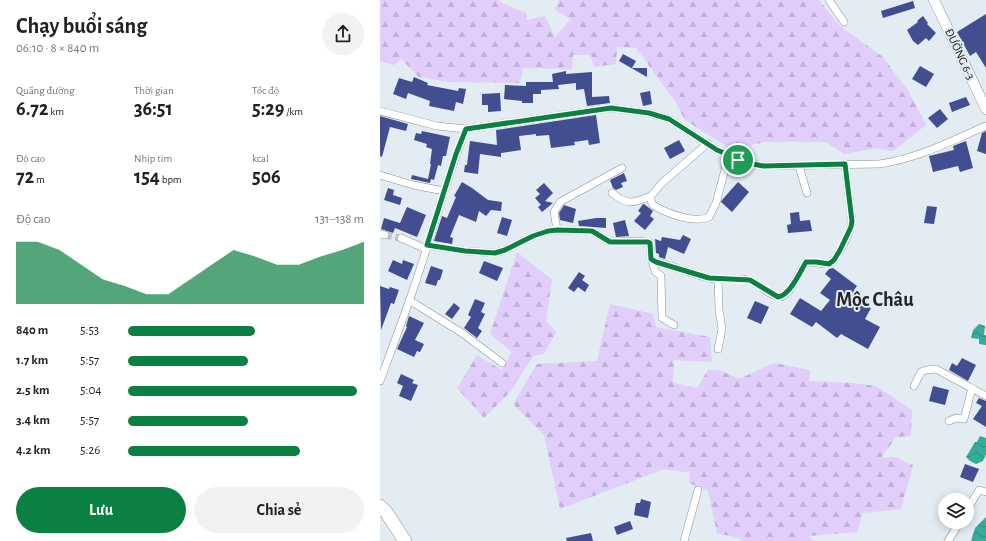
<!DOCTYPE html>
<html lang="vi">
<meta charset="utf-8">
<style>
:root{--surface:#fff;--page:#f2f2f2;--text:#222;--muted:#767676;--accent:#0b8043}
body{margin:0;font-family:"Alegreya Sans",sans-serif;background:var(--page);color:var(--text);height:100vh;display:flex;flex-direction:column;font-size:15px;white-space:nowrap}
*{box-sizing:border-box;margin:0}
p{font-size:13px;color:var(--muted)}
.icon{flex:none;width:22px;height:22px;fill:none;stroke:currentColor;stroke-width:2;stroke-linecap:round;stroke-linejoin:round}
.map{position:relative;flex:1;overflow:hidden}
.details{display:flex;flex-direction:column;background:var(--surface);width:380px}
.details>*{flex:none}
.buttons{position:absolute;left:558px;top:493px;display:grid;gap:8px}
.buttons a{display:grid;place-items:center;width:36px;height:36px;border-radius:50%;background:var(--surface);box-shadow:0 2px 10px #0003;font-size:20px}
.pin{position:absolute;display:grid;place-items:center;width:34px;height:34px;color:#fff;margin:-17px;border:2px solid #fff;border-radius:50%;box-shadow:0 1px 4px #0007}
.round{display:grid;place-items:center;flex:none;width:42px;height:42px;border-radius:21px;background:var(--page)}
.summary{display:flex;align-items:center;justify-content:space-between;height:68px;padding:0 16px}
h1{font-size:22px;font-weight:700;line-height:30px}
.stats{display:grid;grid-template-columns:repeat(3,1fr);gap:6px;height:68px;padding:4px 16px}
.stats div{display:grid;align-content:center}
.stats b{font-size:20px;font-weight:700}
.stats small{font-size:11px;font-weight:400}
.stats p{font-size:11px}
.chart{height:112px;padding:8px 16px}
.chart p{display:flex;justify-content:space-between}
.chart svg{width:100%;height:72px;margin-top:4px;fill:var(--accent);opacity:.7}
.action{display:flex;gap:8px;margin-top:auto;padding:8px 16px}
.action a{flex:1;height:46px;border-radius:24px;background:var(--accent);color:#fff;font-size:16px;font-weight:700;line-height:46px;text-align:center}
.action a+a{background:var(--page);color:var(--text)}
ul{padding:0 16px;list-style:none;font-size:13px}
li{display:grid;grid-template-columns:64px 48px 1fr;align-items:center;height:30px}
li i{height:10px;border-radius:5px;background:var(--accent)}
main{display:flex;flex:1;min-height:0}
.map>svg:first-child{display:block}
.forest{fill:url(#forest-firs)}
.water{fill:url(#water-waves)}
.building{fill:#424e90}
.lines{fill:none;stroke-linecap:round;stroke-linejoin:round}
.street-tunnel{stroke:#bcc3ca;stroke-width:7;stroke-dasharray:7 3.5;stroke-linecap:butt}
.street-casing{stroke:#8a9299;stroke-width:8}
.secondary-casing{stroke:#8a9299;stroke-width:11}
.highway-casing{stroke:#8a9299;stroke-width:14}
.street{stroke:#fff;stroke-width:7}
.secondary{stroke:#fff;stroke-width:10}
.highway{stroke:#fff;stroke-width:13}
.route-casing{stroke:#fff;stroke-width:8}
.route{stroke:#0b8043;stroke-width:5}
.labels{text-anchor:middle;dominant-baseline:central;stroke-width:4;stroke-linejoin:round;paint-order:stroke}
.street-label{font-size:12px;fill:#222527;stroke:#e3ebf3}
.town-label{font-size:20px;font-weight:bold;fill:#222527;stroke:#e3ebf3}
</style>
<main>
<section class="details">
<div class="summary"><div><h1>Chạy buổi sáng</h1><p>06:10 · 8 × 840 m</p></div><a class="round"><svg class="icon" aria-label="share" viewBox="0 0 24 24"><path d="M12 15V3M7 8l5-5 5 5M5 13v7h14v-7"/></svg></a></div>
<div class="stats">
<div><p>Quãng đường</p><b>6.72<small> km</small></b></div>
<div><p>Thời gian</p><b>36:51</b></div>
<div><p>Tốc độ</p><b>5:29<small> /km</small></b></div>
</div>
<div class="stats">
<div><p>Độ cao</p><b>72<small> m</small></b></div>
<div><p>Nhịp tim</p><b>154<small> bpm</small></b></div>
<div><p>kcal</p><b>506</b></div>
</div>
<div class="chart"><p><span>Độ cao</span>131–138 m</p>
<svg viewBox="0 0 160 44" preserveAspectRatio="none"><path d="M0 44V6L10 6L20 11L30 20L40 29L50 33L60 38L70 38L80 29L90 20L100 11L110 15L120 20L130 20L140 15L150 11L160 6V44z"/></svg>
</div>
<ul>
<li><b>840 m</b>5:53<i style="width:54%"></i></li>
<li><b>1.7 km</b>5:57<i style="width:51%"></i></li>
<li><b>2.5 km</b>5:04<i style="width:97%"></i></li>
<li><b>3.4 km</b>5:57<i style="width:51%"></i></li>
<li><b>4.2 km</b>5:26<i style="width:73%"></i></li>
</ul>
<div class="action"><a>Lưu</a><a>Chia sẻ</a></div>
</section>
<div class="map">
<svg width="606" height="541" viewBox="0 0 606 541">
<defs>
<pattern id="forest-firs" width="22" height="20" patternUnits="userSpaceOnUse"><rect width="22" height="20" fill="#e1cefa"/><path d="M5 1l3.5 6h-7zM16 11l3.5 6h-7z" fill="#c1b1d6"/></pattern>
<pattern id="water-waves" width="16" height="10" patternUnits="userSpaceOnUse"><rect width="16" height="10" fill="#34ac9a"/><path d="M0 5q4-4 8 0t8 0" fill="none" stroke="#2c8c7e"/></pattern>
</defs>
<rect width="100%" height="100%" fill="#e3ebf3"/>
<g class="forest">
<path d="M0 0H118L122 3 146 13 147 20 165 16 175 37 191 19 175 10 179 0H439L460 26 503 57 529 92 546 125 513 151 497 148 464 154 446 142H385L351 149 305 120 295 101 256 48 237 47 236 64 214 67 211 55H193L192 69 143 68 140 83 70 82 39 77 21 59 14 65 0 61Z"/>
<path d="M137 252 172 280 166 321 176 332 164 354 153 356 131 391 104 418 77 388 97 355 122 370 132 352 110 334Z"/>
<path d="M230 304 273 314 276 327 330 337 332 362 294 360 293 383 317 388 328 370H340L359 379 394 363 430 370 429 381 473 383 496 386 532 410 531 436 516 437 501 458 515 457 533 465 521 509 483 513 477 532 429 536 433 541H361L362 539 337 533 328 491 309 483 310 473 284 469 180 509 164 435 133 404 157 364 217 361Z"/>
</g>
<g class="water">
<path d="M599 324 605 326 604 335H606V345L599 344V339L591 338 593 330Z"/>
<path d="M600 436 606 438V454L603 461 596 464 590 461 586 457 595 442H597Z"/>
<path d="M606 517V541H591L595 528Z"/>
</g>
<g class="building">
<path d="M533 1 535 8 503 18 501 11Z"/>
<path d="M606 14V68L596 52 590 56 577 32Z"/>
<path d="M543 16 548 23 547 24 556 33 549 41 546 38 538 45 533 41 527 30 538 22 537 21Z"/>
<path d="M243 54 256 61 252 68H267V77L239 61Z"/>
<path d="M540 66 554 74 546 87 532 79Z"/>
<path d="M186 71V74L212 72V97L229 96 230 103 207 106 204 89 196 90V83L178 85 179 89 161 90V94H153V103H142V101L124 99 125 85 146 86V82H173L172 74Z"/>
<path d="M34 77 48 83 47 85 78 91 79 88 86 89 83 104 76 102 74 111 49 106 50 101 28 93 26 99 13 94 19 78 32 82Z"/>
<path d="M270 91 272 104 263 106 260 93Z"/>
<path d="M120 93 121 111 108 112V105H102V94Z"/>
<path d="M586 97 590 105 572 112 569 103Z"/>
<path d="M560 109 568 119 557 128 548 118Z"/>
<path d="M216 115 220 143 209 145 208 140 194 142 195 145 171 148 169 135 156 136V134L139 136 141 150 121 153V157L100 154 98 174 84 172 85 165H87L90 141 117 145 116 130Z"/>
<path d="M0 116 28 124 26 131 10 127 2 157 0 156Z"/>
<path d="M42 131 70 137 66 156H63L61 166 58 165 54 180 51 179 50 183 31 179 32 175 48 179 51 164H50L52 149 46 147 47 144 34 140 36 133 41 134Z"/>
<path d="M606 131V154L597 151 602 133Z"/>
<path d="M299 140 305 151 290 159 284 148Z"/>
<path d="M586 141 593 168 580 172 578 166 553 172 549 156 574 150 573 146Z"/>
<path d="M244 173 247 181 241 183 243 187 236 190 233 188 230 180Z"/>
<path d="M82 182 92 188 108 200 122 202 121 211 111 210 106 216 99 211 96 222 79 215 70 237 73 238 72 244 54 241 62 216 67 218 76 197 74 196Z"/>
<path d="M358 182 369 192 352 212 341 202 342 200Z"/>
<path d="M164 183 173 193 165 201 173 203 162 212 158 207 161 205 155 198 160 194 156 190Z"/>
<path d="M8 188 14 190 13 195 22 198 20 205 4 200Z"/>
<path d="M263 204H264L273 211 270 216 274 219 265 230 254 221 261 213 258 211Z"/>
<path d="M184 205 196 209 193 223 180 220 179 213Z"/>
<path d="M547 206 557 207 554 224 544 223Z"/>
<path d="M27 207 46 215 37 237 15 228 13 233 1 229 4 218 20 223Z"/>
<path d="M419 212 420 221 430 220 432 231 408 233 407 225 411 224 410 213Z"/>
<path d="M122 217 132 220 127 236 117 233Z"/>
<path d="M216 218H226V228L199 226 198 221Z"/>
<path d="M245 220 249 236 236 237 233 223Z"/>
<path d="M303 235 311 239 304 254 288 247 285 259 279 257V254L276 253 275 239 281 241 282 237 300 240Z"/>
<path d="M13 260 22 264 23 260 34 264 27 280 8 271Z"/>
<path d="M104 261 123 268 117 281 99 273Z"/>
<path d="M51 266 63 270 60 280H58L56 286 45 283Z"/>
<path d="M453 268 477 286 474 290 487 300 483 304 491 308 485 319 500 327 488 349 461 334 457 338 436 322 432 327 410 314 420 298 441 311 450 300 440 293 451 279 445 274 449 269Z"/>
<path d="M199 272 205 276 202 280 209 285 205 292 198 287 194 292 188 288Z"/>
<path d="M0 286 9 289 10 287 19 290 14 304 11 303 1 330Z"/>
<path d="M95 299 105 303 101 312 105 314 98 328 102 331 97 338 84 328 91 317 88 315Z"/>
<path d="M375 301 389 307 381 324 367 318Z"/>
<path d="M74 303 80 308 72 319 65 314Z"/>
<path d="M29 316 44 323 35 340 44 344 40 352 37 351 34 357 17 349 27 327 26 326Z"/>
<path d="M582 358 596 365 588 381 569 370 572 363 577 366Z"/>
<path d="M21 374 34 380 32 383 38 385 31 401 19 396 23 386 17 383Z"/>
<path d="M553 386 569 390 565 405 549 401Z"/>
<path d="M599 398 606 401V427L593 419 602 406 596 403Z"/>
<path d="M585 464 599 469 593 482 580 477Z"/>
<path d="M261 499 271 502 268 518 254 515 256 503H260Z"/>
<path d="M250 521 253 529 237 535 234 527Z"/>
<path d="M211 533 213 541H187L186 538Z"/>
</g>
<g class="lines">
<path class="street-tunnel" d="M5 235 21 238"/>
<defs>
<g id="street">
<path d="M449 0 464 22"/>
<path d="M0 111 57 126 86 129 231 108 269 113 289 119 337 150 358 160 383 166 499 164C537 159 571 141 606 126"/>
<path d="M328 143 282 183 271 196V201L273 205C286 213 314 224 329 217L336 203 349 155"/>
<path d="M419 166 427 193"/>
<path d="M0 175 33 185 64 191"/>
<path d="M232 193C248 206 253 203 271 196"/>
<path d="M177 230 174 212 180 202 242 168"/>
<path d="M0 234 5 235"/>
<path d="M21 238 46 249"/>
<path d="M47 245 85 251 115 253 125 250 153 236 168 231 177 230 212 231 230 242 259 241 270 243 271 259 276 262C294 266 311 274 329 278 343 281 356 277 369 280 380 283 390 298 402 297L409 291 426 262C435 261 444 266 451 263 460 252 470 235 472 221L465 165"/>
<path d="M272 261 275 271 281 276 282 318 294 325"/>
<path d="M29 300 82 333 122 363"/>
<path d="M338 349 342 329 339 310 338 279"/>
<path d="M0 381C14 343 29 304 41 266 56 220 68 174 86 129"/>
<path d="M534 386 541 372 546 370 556 369 606 396"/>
<path d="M569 421 576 418 584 419 592 388"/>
<path d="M587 510 599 490 606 492"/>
<path d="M304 541 318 490"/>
<path d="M568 541 580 522"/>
</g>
<path id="secondary" d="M554 0 606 109"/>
<path id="highway" d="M0 506 6 512 25 541"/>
</defs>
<use href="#street" class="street-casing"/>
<use href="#secondary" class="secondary-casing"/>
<use href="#highway" class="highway-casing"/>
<use href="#street" class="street"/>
<use href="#secondary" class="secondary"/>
<use href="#highway" class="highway"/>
</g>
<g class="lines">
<defs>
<path id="route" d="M231 108 269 113 289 119 337 150 368 163 383 166 465 164 472 221 471 227 460 250 454 260 449 264 436 262H426C420 272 410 295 398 297L370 280 329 278 276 262 271 259 270 243 268 242H230L212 231 177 230 168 231 153 236 125 250 115 253 85 251 47 245 76 154 86 129Z"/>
</defs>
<use href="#route" class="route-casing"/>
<use href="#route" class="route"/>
</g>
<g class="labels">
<g class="street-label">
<text transform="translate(580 54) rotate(65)">ĐƯỜNG 6-3</text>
</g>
<g class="town-label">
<text x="495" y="300">Mộc Châu</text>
</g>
</g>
</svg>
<div class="buttons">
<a><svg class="icon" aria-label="layers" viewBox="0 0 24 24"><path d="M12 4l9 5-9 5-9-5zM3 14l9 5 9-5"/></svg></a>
</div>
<div class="pin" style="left:358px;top:160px;background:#1e9e55"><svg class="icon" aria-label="arrive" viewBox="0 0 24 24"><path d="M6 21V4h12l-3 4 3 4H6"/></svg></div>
</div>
</main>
